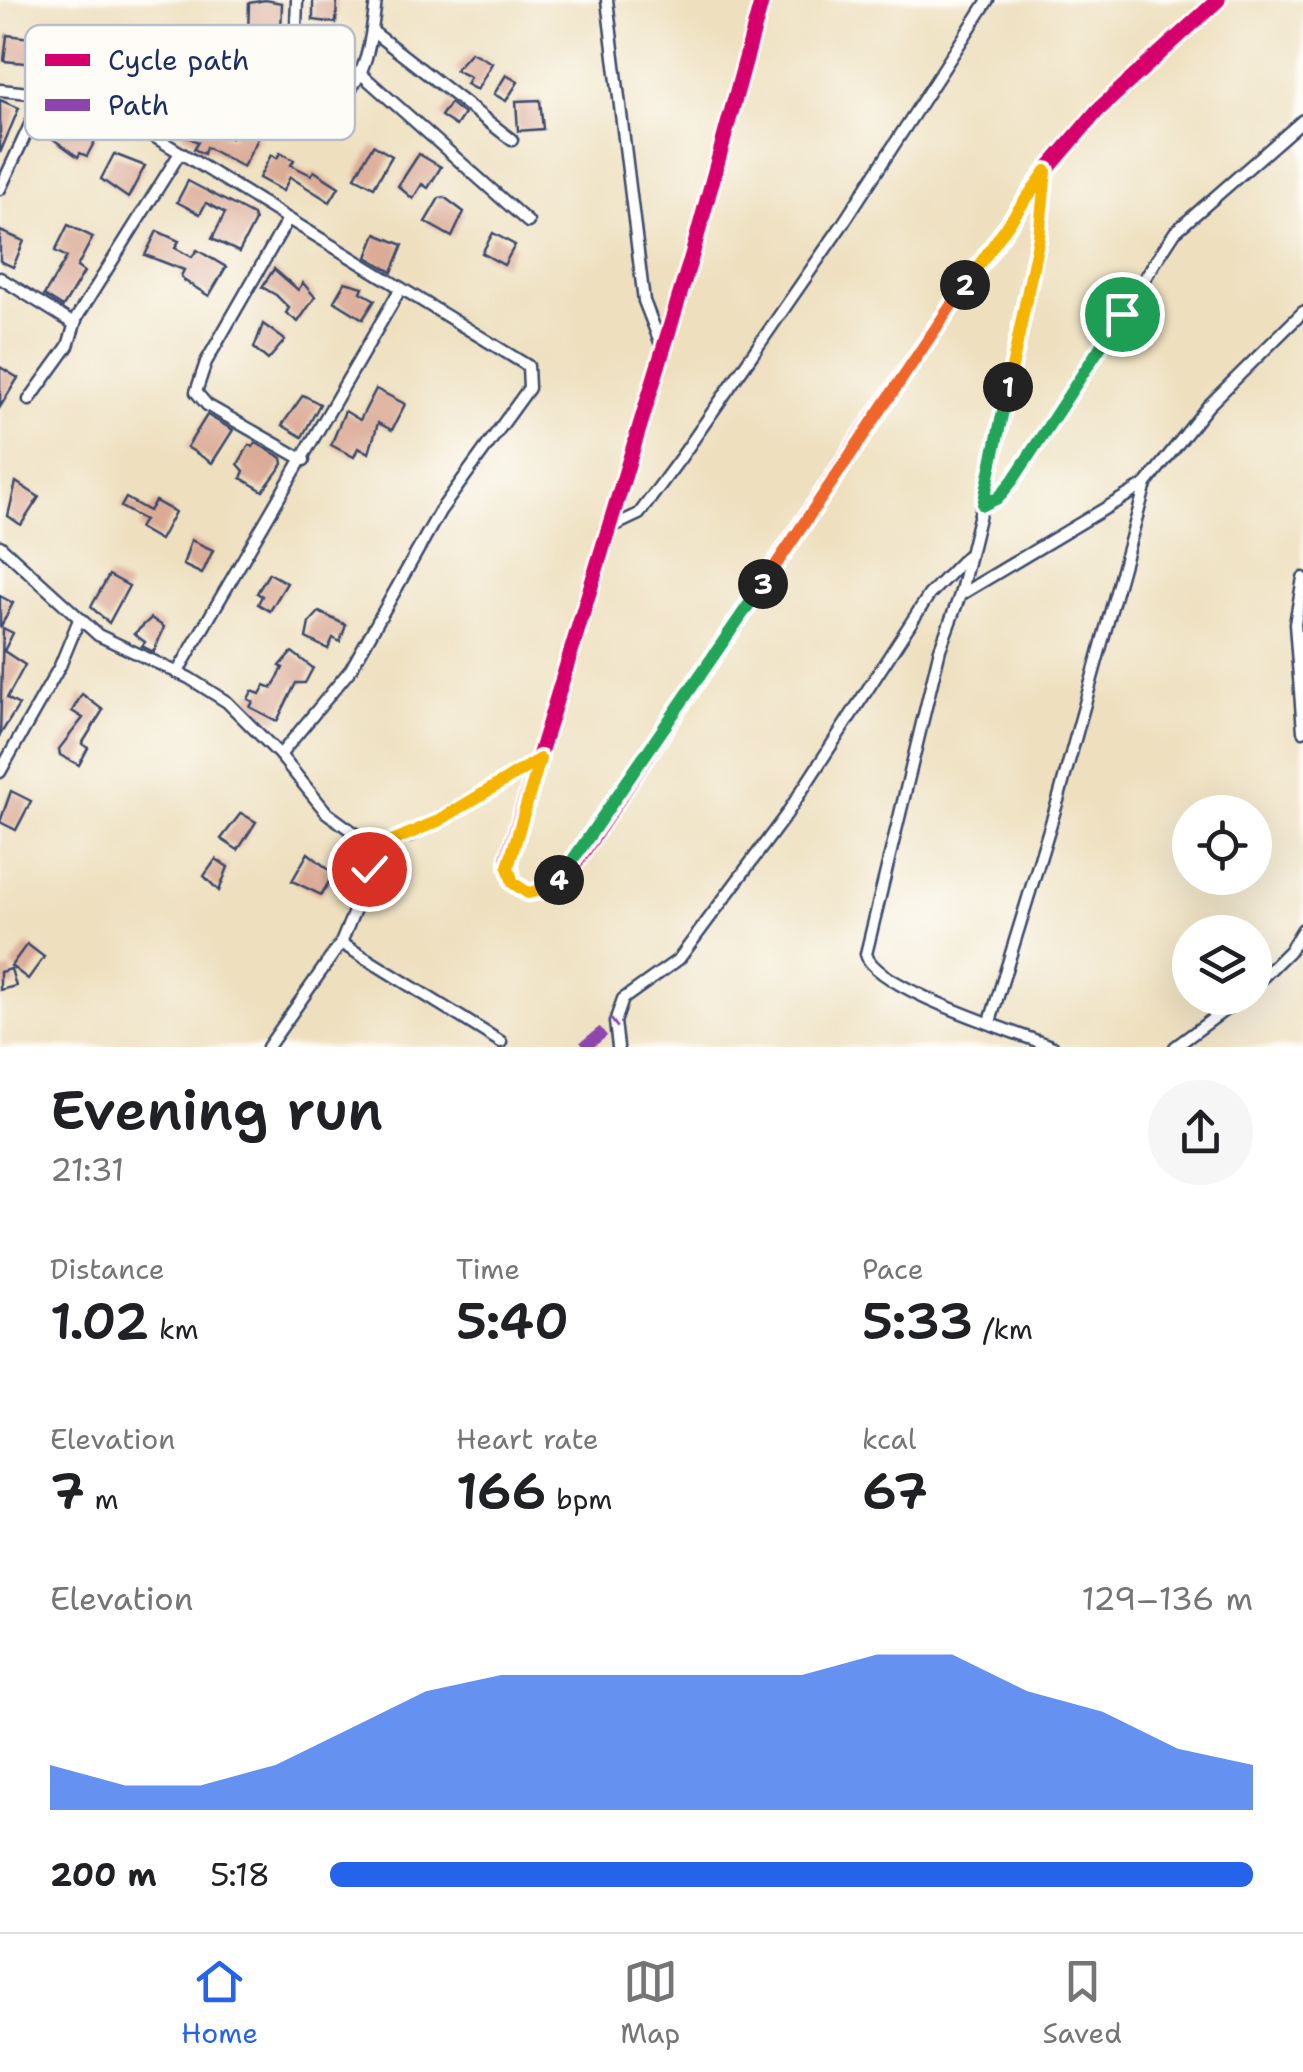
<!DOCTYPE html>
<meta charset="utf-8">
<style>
:root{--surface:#fff;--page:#f6f6f6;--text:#202124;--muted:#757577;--line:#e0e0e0;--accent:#2563eb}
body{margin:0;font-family:"Shantell Sans",sans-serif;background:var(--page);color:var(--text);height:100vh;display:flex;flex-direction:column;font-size:38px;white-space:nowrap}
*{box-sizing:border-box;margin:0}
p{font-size:32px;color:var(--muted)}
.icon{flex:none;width:55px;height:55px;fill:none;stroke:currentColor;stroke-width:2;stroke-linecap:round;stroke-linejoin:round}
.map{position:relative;height:1047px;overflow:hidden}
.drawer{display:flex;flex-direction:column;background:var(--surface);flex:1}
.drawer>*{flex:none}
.tools{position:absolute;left:1172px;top:795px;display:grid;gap:20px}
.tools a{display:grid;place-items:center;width:100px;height:100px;border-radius:50%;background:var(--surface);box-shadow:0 10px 40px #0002;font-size:50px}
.pin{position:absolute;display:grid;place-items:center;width:85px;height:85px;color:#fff;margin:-42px;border:5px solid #fff;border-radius:50%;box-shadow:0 2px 10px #0007}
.km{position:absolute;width:50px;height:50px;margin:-25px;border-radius:50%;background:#222;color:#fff;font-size:28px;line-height:50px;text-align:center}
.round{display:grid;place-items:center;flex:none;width:105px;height:105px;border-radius:52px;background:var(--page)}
.headline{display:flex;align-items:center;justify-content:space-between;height:170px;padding:0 50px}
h1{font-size:55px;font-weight:600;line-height:75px}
.figures{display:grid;grid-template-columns:repeat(3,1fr);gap:15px;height:170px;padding:10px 50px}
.figures div{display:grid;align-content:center}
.figures b{font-size:50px;font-weight:600}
.figures small{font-size:28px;font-weight:400}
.figures p{font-size:28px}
.chart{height:280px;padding:20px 50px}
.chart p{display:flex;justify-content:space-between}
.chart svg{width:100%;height:180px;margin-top:10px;fill:var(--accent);opacity:.7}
ul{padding:0 50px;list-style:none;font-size:32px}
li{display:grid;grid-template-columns:160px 120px 1fr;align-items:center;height:75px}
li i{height:25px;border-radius:12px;background:var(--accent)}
.menu{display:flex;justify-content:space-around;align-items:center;height:140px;border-top:2px solid var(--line);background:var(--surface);font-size:28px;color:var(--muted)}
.menu a{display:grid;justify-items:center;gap:5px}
.menu .on{color:var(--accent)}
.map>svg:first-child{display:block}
.building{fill:#dbab96}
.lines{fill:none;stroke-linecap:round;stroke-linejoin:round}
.minor-casing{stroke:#3b4a6d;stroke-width:15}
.minor{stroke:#fff;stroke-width:10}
.quiet{stroke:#8e44ad;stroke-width:12;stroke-dasharray:25 12;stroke-linecap:butt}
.cycleway-casing{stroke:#fdfcf7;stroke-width:21}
.cycleway{stroke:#d6006c;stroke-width:15}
.split-1-casing{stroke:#fff;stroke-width:20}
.split-2-casing{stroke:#fff;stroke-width:20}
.split-3-casing{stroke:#fff;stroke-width:20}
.split-4-casing{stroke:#fff;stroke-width:20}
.split-5-casing{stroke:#fff;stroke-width:20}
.split-1{stroke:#22a559;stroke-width:12}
.split-2{stroke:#f5b400;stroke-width:12}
.split-3{stroke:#f0652b;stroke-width:12}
.split-4{stroke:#22a559;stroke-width:12}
.split-5{stroke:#f5b400;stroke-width:12}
.key{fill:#fdfcf7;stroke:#b9bec9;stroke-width:2.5}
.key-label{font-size:28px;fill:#1b2f5e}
</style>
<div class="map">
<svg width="1303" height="1047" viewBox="0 0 1303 1047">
<rect width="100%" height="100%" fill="#fdfcf7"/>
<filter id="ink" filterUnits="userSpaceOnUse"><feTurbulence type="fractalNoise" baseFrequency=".01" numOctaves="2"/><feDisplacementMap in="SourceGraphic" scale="20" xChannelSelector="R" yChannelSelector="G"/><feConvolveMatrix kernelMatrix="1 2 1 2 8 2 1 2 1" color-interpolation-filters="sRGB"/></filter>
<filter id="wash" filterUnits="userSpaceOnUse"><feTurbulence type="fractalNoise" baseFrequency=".0048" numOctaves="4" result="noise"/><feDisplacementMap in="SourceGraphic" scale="40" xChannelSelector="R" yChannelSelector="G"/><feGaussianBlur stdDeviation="2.25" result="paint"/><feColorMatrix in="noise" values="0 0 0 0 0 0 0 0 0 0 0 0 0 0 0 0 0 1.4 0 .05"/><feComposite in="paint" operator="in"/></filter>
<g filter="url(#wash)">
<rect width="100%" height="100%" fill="#eee0bf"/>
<g id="blocks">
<g class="building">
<path d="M265 0 282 3 281 34 275 36 248 33 249 3Z"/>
<path d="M313 0H337L336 23 313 20Z"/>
<path d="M7 35 39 39 36 64 4 61Z"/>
<path d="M471 52 492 63 477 90 466 84 470 77 455 70Z"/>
<path d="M506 75 518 82 506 101 494 94Z"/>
<path d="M0 100 19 108 0 153Z"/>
<path d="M540 100 543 129 518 131 516 101Z"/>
<path d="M196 102 212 110 214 130 231 138 238 125 259 137 243 167 206 147 204 154 194 149 198 142 181 134Z"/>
<path d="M450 103 464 114 456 126 441 116Z"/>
<path d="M64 120 82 130 84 126 97 137 87 156 80 153 78 157 53 139Z"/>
<path d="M373 145 392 156 374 187 355 177Z"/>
<path d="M280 153 294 160 291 165 311 175 314 171 339 187 330 202 290 177 283 191 259 178 271 155 277 158Z"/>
<path d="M114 154 145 166 128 198 101 179Z"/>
<path d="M419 154 441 167 428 188 422 184 413 199 398 186Z"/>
<path d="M188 181 253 215 255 221 239 252 212 239 225 213 206 203 200 214 177 202Z"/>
<path d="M444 197 464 212 452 237 425 222 439 198Z"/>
<path d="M68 225 93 237 77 267 84 272 63 307 44 295 67 257 55 251Z"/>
<path d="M0 231 24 241 13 267 0 261Z"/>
<path d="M157 231 179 241 175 248 192 257 197 250 226 267 209 296 185 281 181 276 184 270 145 255Z"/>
<path d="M493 233 515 245 504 265 482 253Z"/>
<path d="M376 234 403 245 392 272 367 257Z"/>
<path d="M274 269 298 290 303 283 315 297 298 322 286 313 289 308 276 295 262 287Z"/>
<path d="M345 282 363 287 361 292 375 300 363 319 334 301Z"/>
<path d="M263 324 285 340 268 360 254 348Z"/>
<path d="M0 367 18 378 0 407Z"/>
<path d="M376 389 405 404 392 430 378 423 369 453 358 448 354 457 331 445 345 411 360 420Z"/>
<path d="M303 395 320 404 302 437 282 425Z"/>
<path d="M207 415 233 430 212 463 187 447Z"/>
<path d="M256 443 282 458 283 464 263 491 241 478 244 471 238 464 249 445 253 447Z"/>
<path d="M16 482 39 497 21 525 8 516Z"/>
<path d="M126 498 149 511 155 501 175 512 160 540 139 528 144 520 121 507Z"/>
<path d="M191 540 213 550 202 574 183 565Z"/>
<path d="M269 573 287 583 270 611 258 604 262 596 257 593Z"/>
<path d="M109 575 129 586 109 623 91 607Z"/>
<path d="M0 596 13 603 0 628Z"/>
<path d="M319 612 346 625 340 642 333 638 328 649 306 638 309 623Z"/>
<path d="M151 618 164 627 154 652 142 646 145 642 134 634Z"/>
<path d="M3 628 13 633 4 651 25 665 7 698 19 705 0 735Z"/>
<path d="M292 652 313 668 305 683H296L277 721 250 707 253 702 248 699 252 691 260 694 265 685 272 688 283 668 280 666Z"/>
<path d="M82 694 103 710 82 744 88 748 79 765 60 755 59 749 83 718 72 711Z"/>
<path d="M11 791 31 801 16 830 0 822Z"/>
<path d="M241 813 256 822 238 850 221 839Z"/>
<path d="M308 853 334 874 321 895 292 881Z"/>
<path d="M216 859 228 867 219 891 204 876Z"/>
<path d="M27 944 44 957 28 979 11 966Z"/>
<path d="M11 969 16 986 0 990V972Z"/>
</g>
</g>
</g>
<g filter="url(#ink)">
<use href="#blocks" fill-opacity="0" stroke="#3b4a6d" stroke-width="2.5"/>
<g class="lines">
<defs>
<g id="minor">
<path d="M297 0C296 34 289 92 334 100 368 88 372 30 376 0"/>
<path d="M607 0 644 301 662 347"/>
<path d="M762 0 692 255 508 858 513 883 528 893 547 889 574 865 860 437 1046 171 1098 110 1218 0"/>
<path d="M372 31 512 140"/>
<path d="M359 72 528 222"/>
<path d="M0 90 78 98 106 107 528 366 529 388 440 511 351 669 280 755"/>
<path d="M1046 175 1039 237 986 489 960 595 940 649 866 954C874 988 1018 1033 1053 1047"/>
<path d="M0 189 44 95"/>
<path d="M288 219 206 362 196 392 207 405 304 460"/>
<path d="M0 278 74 324"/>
<path d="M29 400 68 346 77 317 180 153"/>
<path d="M983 505 997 498 1013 480 1175 232 1303 120"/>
<path d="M605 530 639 514 682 456 842 225 988 0"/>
<path d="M0 546 98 635 189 678 227 702 280 755 327 813 371 845 408 837 539 760"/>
<path d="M1303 578 1295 624 1303 731"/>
<path d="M960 595 1146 484 1208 406 1303 312"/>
<path d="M177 673 401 288"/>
<path d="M0 772 60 666 78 622"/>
<path d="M341 943 501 1042"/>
<path d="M1255 985 1290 950 1303 929"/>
<path d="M990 1022 1059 797 1146 484"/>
<path d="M268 1047 341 943 381 846"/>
<path d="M618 1047 615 1022 623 999 679 959 786 815 929 595 967 556"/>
<path d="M1175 1047 1241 998"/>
</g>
</defs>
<use href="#minor" class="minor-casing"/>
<use href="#minor" class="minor"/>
<path class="quiet" d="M584 1047 615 1022"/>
<defs>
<path id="cycleway" d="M762 0 692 255 508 858 513 883 528 893 547 889 574 865 860 437 1046 171 1098 110 1218 0"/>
</defs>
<use href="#cycleway" class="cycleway-casing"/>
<use href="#cycleway" class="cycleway"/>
</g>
</g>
<g class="lines" filter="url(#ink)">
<defs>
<path id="split-1" d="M1008 387 983 505 998 498 1013 480 1122 314"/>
<path id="split-2" d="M965 285 1046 171 1039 237 1008 387"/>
<path id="split-3" d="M763 584 965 285"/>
<path id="split-4" d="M559 880 763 584"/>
<path id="split-5" d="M369 869 381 846 438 821 540 759 508 867 513 883 528 893 547 889 559 880"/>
</defs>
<use href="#split-1" class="split-1-casing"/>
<use href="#split-2" class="split-2-casing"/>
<use href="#split-3" class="split-3-casing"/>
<use href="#split-4" class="split-4-casing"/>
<use href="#split-5" class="split-5-casing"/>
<use href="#split-1" class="split-1"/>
<use href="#split-2" class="split-2"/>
<use href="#split-3" class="split-3"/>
<use href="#split-4" class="split-4"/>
<use href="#split-5" class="split-5"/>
</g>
<rect x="25" y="25" width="330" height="115" rx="15" class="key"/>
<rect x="45" y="54" width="45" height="12" fill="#d6006c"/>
<rect x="45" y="99" width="45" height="12" fill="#8e44ad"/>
<g class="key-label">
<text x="108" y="70">Cycle path</text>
<text x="108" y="115">Path</text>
</g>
</svg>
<div class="tools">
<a><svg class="icon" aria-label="locate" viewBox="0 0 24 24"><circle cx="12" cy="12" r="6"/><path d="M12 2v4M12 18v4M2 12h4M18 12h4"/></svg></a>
<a><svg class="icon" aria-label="layers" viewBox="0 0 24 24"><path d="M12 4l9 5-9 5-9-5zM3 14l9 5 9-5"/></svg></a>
</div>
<div class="pin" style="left:1122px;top:314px;background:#1e9e55"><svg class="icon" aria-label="arrive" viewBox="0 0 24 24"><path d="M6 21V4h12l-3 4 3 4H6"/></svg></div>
<div class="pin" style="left:369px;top:869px;background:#d93025"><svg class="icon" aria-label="check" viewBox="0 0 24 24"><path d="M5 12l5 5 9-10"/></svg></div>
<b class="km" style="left:1008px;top:387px">1</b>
<b class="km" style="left:965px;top:285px">2</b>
<b class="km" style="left:763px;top:584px">3</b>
<b class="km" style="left:559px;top:880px">4</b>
</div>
<section class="drawer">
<div class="headline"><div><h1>Evening run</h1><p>21:31</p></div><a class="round"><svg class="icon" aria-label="share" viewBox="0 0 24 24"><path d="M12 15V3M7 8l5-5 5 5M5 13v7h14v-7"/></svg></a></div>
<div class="figures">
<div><p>Distance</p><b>1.02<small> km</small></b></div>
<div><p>Time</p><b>5:40</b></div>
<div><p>Pace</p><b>5:33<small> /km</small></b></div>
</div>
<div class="figures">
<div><p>Elevation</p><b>7<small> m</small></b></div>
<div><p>Heart rate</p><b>166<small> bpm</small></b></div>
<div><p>kcal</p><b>67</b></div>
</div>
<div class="chart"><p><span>Elevation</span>129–136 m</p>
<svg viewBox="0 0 160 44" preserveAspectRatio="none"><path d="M0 44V33L10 38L20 38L30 33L40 24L50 15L60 11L70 11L80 11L90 11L100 11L110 6L120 6L130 15L140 20L150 29L160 33V44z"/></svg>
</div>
<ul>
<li><b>200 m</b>5:18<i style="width:100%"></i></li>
</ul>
</section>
<nav class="menu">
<a class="on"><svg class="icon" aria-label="home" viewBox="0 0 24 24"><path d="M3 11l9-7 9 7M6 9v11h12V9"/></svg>Home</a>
<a><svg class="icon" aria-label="map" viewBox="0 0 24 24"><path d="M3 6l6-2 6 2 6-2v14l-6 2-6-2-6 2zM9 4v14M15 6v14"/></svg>Map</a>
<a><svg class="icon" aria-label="saved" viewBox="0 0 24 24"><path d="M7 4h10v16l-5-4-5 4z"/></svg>Saved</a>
</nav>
